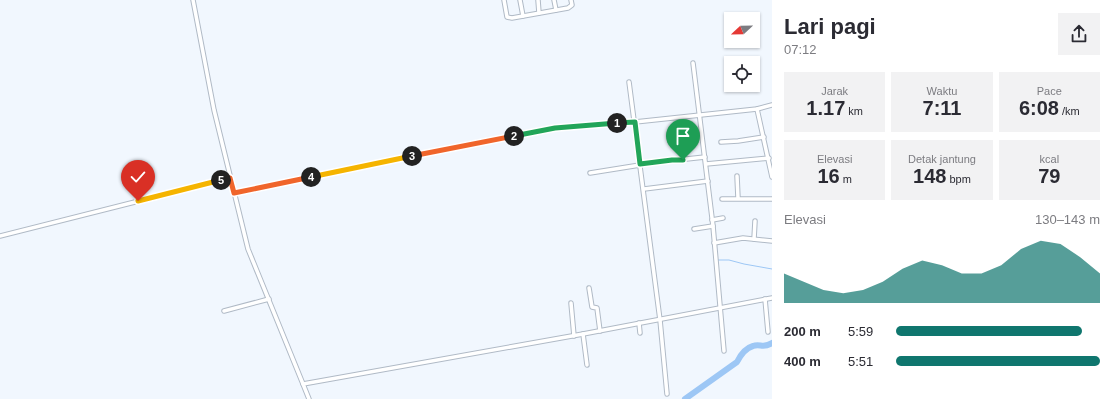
<!DOCTYPE html>
<html lang="id">
<meta charset="utf-8">
<style>
:root{--surface:#fff;--page:#f2f2f3;--text:#2b2b33;--muted:#7c7c81;--accent:#0f766e}
body{margin:0;font-family:Arial,sans-serif;background:var(--page);color:var(--text);height:100vh;display:flex;flex-direction:column;font-size:15px;white-space:nowrap}
*{box-sizing:border-box;margin:0}
p{font-size:13px;color:var(--muted)}
.icon{flex:none;width:22px;height:22px;fill:none;stroke:currentColor;stroke-width:2;stroke-linecap:round;stroke-linejoin:round}
.map{position:relative;flex:1;overflow:hidden}
.side{display:flex;flex-direction:column;background:var(--surface);width:340px}
.side>*{flex:none}
.needle{width:26px;rotate:248deg}
.controls{position:absolute;left:724px;top:12px;display:grid;gap:8px}
.controls a{display:grid;place-items:center;width:36px;height:36px;border-radius:0px;background:var(--surface);box-shadow:0 1px 3px #0004;font-size:20px}
.pin{position:absolute;display:grid;place-items:center;width:34px;height:34px;color:#fff;margin:-41px -17px;border-radius:50% 50% 50% 0;rotate:-45deg;box-shadow:0 0 4px #0007}
.pin .icon{rotate:45deg}
.km{position:absolute;width:20px;height:20px;margin:-10px;border-radius:50%;background:#222;color:#fff;font-size:11px;line-height:20px;text-align:center}
.round{display:grid;place-items:center;flex:none;width:42px;height:42px;border-radius:0px;background:var(--page)}
.head{display:flex;align-items:center;justify-content:space-between;height:68px;padding:0 12px}
h1{font-size:22px;font-weight:600;line-height:30px}
.figures{display:grid;grid-template-columns:repeat(3,1fr);gap:6px;height:68px;padding:4px 12px}
.figures div{display:grid;align-content:center;border-radius:0px;background:var(--page);text-align:center}
.figures b{font-size:20px;font-weight:600}
.figures small{font-size:11px;font-weight:400}
.figures p{font-size:11px}
.chart{height:112px;padding:8px 12px}
.chart p{display:flex;justify-content:space-between}
.chart svg{width:100%;height:72px;margin-top:4px;fill:var(--accent);opacity:.7}
ul{padding:0 12px;list-style:none;font-size:13px}
li{display:grid;grid-template-columns:64px 48px 1fr;align-items:center;height:30px}
li i{height:10px;border-radius:5px;background:var(--accent)}
main{display:flex;flex:1;min-height:0}
.map>svg:first-child{display:block}
.lines{fill:none;stroke-linecap:round;stroke-linejoin:round}
.stream{stroke:#9dc7f5;stroke-width:1}
.river{stroke:#9dc7f5;stroke-width:6}
.minor-casing{stroke:#b0bac6;stroke-width:5.5}
.minor{stroke:#fff;stroke-width:3.5}
.split-1-casing{stroke:#fff;stroke-width:8}
.split-2-casing{stroke:#fff;stroke-width:8}
.split-3-casing{stroke:#fff;stroke-width:8}
.split-4-casing{stroke:#fff;stroke-width:8}
.split-5-casing{stroke:#fff;stroke-width:8}
.split-6-casing{stroke:#fff;stroke-width:8}
.split-1{stroke:#22a559;stroke-width:5}
.split-2{stroke:#22a559;stroke-width:5}
.split-3{stroke:#f0652b;stroke-width:5}
.split-4{stroke:#f5b400;stroke-width:5}
.split-5{stroke:#f0652b;stroke-width:5}
.split-6{stroke:#f5b400;stroke-width:5}
</style>
<main>
<div class="map">
<svg width="772" height="399" viewBox="0 0 772 399">
<rect width="100%" height="100%" fill="#f1f7fe"/>
<g class="lines">
<path class="stream" d="M717 260H729L744 264 772 269"/>
<path class="river" d="M685 399 737 362C740 356 746 348 753 346 760 343 763 349 772 343"/>
<defs>
<g id="minor">
<path d="M193 0 214 110 248 249 303 384 583 334 772 298"/>
<path d="M504 0 507 17 512 18 568 8 572 5 571 0"/>
<path d="M520 0 523 16"/>
<path d="M538 0 539 13"/>
<path d="M554 0 556 10"/>
<path d="M693 63 713 226 724 351"/>
<path d="M629 82 660 320 667 394"/>
<path d="M757 109 772 177"/>
<path d="M721 142 738 141 764 137"/>
<path d="M640 164 705 157"/>
<path d="M706 164 769 158"/>
<path d="M590 173 640 165"/>
<path d="M737 176 738 198"/>
<path d="M644 189 708 181"/>
<path d="M234 193 475 143 555 128 635 122 757 109 772 105"/>
<path d="M722 199H772"/>
<path d="M712 220 723 218"/>
<path d="M694 229 713 226"/>
<path d="M0 236 230 178"/>
<path d="M754 239 755 221"/>
<path d="M714 243 743 238 772 241"/>
<path d="M589 288 592 307 597 308 600 331"/>
<path d="M765 299 768 332"/>
<path d="M571 303 574 336"/>
<path d="M224 311 269 299"/>
<path d="M639 323 640 333"/>
<path d="M583 334 587 365"/>
<path d="M303 384 309 399"/>
</g>
</defs>
<use href="#minor" class="minor-casing"/>
<use href="#minor" class="minor"/>
</g>
<g class="lines">
<defs>
<path id="split-1" d="M617 123 635 122 640 164 672 160H683"/>
<path id="split-2" d="M514 136 555 128 617 123"/>
<path id="split-3" d="M412 156 514 136"/>
<path id="split-4" d="M311 177 412 156"/>
<path id="split-5" d="M221 180 230 178 234 193 311 177"/>
<path id="split-6" d="M138 201 221 180"/>
</defs>
<use href="#split-1" class="split-1-casing"/>
<use href="#split-2" class="split-2-casing"/>
<use href="#split-3" class="split-3-casing"/>
<use href="#split-4" class="split-4-casing"/>
<use href="#split-5" class="split-5-casing"/>
<use href="#split-6" class="split-6-casing"/>
<use href="#split-1" class="split-1"/>
<use href="#split-2" class="split-2"/>
<use href="#split-3" class="split-3"/>
<use href="#split-4" class="split-4"/>
<use href="#split-5" class="split-5"/>
<use href="#split-6" class="split-6"/>
</g>
</svg>
<div class="controls">
<a><svg class="needle" viewBox="-14 -14 28 28"><path d="M0-13l5 13h-10z" fill="#e53935"/><path d="M0 13l5-13h-10z" fill="#7c7c81"/></svg></a>
<a><svg class="icon" aria-label="locate" viewBox="0 0 24 24"><circle cx="12" cy="12" r="6"/><path d="M12 2v4M12 18v4M2 12h4M18 12h4"/></svg></a>
</div>
<div class="pin" style="left:683px;top:160px;background:#1e9e55"><svg class="icon" aria-label="arrive" viewBox="0 0 24 24"><path d="M6 21V4h12l-3 4 3 4H6"/></svg></div>
<div class="pin" style="left:138px;top:201px;background:#d93025"><svg class="icon" aria-label="check" viewBox="0 0 24 24"><path d="M5 12l5 5 9-10"/></svg></div>
<b class="km" style="left:617px;top:123px">1</b>
<b class="km" style="left:514px;top:136px">2</b>
<b class="km" style="left:412px;top:156px">3</b>
<b class="km" style="left:311px;top:177px">4</b>
<b class="km" style="left:221px;top:180px">5</b>
</div>
<section class="side">
<div class="head"><div><h1>Lari pagi</h1><p>07:12</p></div><a class="round"><svg class="icon" aria-label="share" viewBox="0 0 24 24"><path d="M12 15V3M7 8l5-5 5 5M5 13v7h14v-7"/></svg></a></div>
<div class="figures">
<div><p>Jarak</p><b>1.17<small> km</small></b></div>
<div><p>Waktu</p><b>7:11</b></div>
<div><p>Pace</p><b>6:08<small> /km</small></b></div>
</div>
<div class="figures">
<div><p>Elevasi</p><b>16<small> m</small></b></div>
<div><p>Detak jantung</p><b>148<small> bpm</small></b></div>
<div><p>kcal</p><b>79</b></div>
</div>
<div class="chart"><p><span>Elevasi</span>130–143 m</p>
<svg viewBox="0 0 160 44" preserveAspectRatio="none"><path d="M0 44V26L10 31L20 36L30 38L40 36L50 31L60 23L70 18L80 21L90 26L100 26L110 21L120 11L130 6L140 8L150 16L160 26V44z"/></svg>
</div>
<ul>
<li><b>200 m</b>5:59<i style="width:91%"></i></li>
<li><b>400 m</b>5:51<i style="width:100%"></i></li>
</ul>
</section>
</main>
